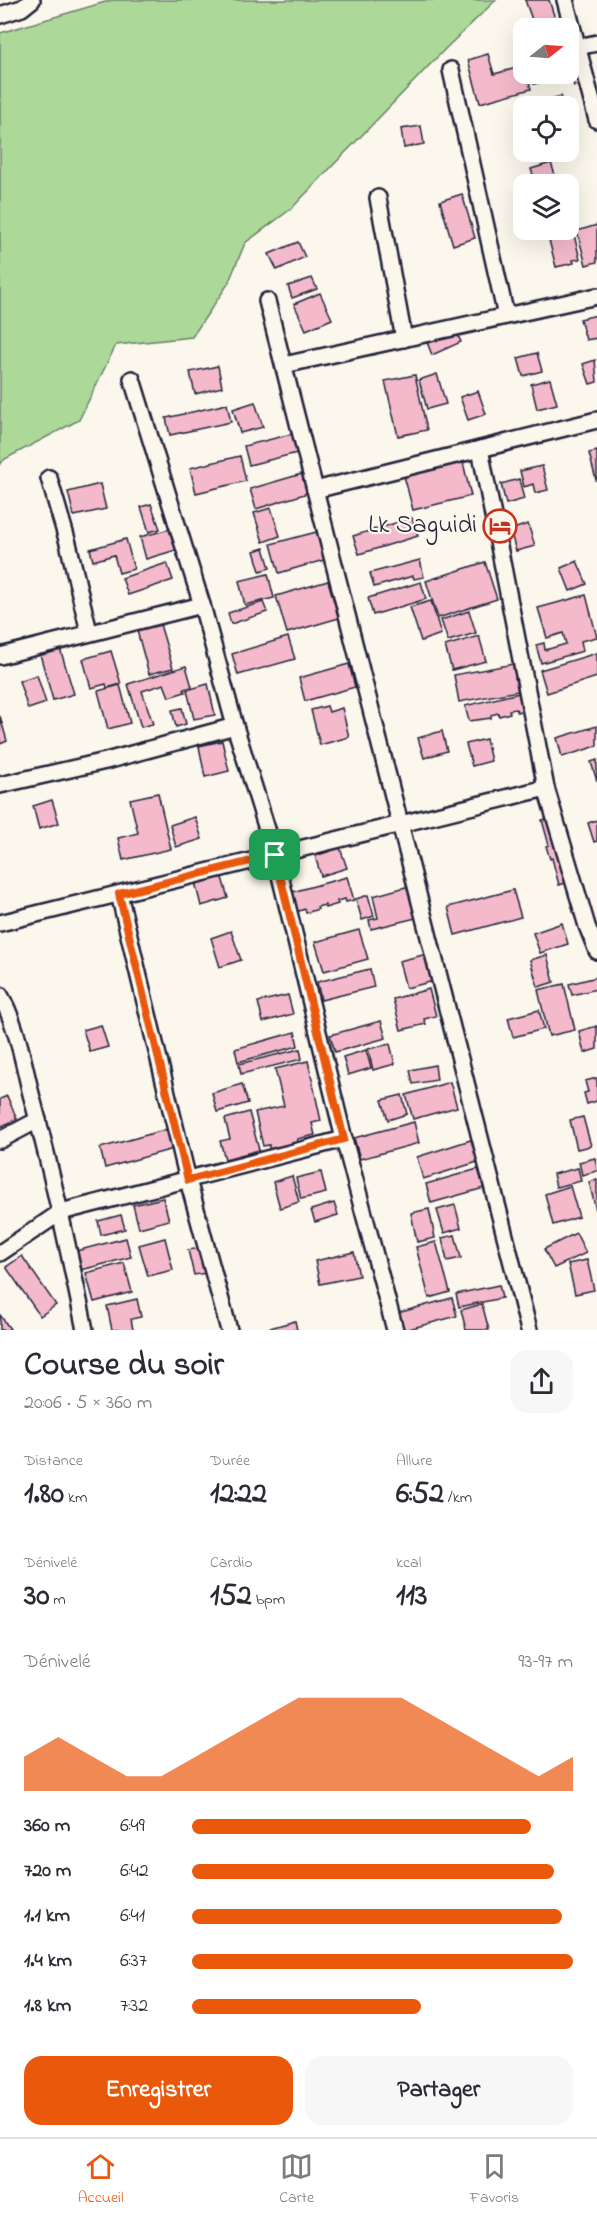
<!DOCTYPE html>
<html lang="fr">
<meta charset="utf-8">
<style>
:root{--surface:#fff;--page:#f7f7f7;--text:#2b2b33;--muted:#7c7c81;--line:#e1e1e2;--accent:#ea580c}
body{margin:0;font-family:"Indie Flower",sans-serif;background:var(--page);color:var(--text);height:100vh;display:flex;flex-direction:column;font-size:22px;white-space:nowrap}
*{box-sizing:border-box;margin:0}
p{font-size:20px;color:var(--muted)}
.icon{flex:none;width:33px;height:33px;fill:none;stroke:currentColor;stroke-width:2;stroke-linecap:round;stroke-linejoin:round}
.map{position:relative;height:1330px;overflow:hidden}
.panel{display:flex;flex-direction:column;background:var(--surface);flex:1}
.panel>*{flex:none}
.needle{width:39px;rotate:73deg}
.fabs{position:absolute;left:513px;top:18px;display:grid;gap:12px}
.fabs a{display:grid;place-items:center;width:66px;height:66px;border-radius:12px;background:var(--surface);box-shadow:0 6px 24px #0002;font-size:30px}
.pin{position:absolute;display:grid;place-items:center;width:51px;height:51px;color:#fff;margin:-26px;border-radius:12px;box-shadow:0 3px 9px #0006}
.round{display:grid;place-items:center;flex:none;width:63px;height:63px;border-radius:18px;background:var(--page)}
.head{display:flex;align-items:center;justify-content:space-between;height:102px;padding:0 24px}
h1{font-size:33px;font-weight:700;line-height:45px}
.stats{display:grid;grid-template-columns:repeat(3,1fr);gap:9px;height:102px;padding:6px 24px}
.stats div{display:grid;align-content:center}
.stats b{font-size:30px;font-weight:700}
.stats small{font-size:16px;font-weight:400}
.stats p{font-size:16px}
.chart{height:168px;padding:12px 24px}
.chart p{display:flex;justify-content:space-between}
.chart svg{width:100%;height:108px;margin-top:6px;fill:var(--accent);opacity:.7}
.button{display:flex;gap:12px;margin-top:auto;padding:12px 24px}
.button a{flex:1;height:69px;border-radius:18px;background:var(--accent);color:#fff;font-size:24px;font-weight:700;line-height:69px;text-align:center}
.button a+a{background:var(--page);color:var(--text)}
ul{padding:0 24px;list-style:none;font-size:20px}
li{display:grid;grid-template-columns:96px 72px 1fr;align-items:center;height:45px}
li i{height:15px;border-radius:8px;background:var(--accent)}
.tabs{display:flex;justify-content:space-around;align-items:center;height:84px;border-top:2px solid var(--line);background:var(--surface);font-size:16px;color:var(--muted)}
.tabs a{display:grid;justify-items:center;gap:3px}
.tabs .current{color:var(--accent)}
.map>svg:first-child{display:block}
.green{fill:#acd998;stroke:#677e6a;stroke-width:1.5}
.building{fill:#f4bacc;stroke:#22223b;stroke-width:1.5}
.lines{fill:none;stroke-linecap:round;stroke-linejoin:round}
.street-casing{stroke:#22223b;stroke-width:20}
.street{stroke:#fbf7ec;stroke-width:15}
.route-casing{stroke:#fff;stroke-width:12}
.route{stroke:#ea580c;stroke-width:8}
.labels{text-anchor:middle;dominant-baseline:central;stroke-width:4.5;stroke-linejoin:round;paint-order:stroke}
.poi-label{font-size:26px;fill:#22223b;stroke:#fbf7ec;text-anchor:end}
</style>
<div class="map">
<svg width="597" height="1330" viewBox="0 0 597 1330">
<rect width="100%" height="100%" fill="#fbf7ec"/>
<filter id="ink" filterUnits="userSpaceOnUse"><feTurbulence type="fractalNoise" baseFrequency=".0167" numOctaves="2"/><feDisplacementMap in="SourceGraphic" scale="12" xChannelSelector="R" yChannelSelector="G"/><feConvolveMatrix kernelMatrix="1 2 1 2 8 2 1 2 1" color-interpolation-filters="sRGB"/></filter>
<g filter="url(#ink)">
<path class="green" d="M112 0H496L446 48 291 209 245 243 228 284 192 337 116 345 79 420 5 459 0 464V33Z"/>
<g class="building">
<path d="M525 0H549L558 28H535Z"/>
<path d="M576 52 581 70 534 84 531 74H568V54Z"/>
<path d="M488 54 494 74 524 66V74H527L531 89 480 103 468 60Z"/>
<path d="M582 73 585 83 574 86 571 76Z"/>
<path d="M561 96 564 106H541L540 102Z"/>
<path d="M421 126 424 144 404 148 401 129Z"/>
<path d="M551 163 558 184H536L531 169Z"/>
<path d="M462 194 475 238 453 245 440 201Z"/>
<path d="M597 225V262L586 265 577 231Z"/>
<path d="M574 235 580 259 573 260 574 263 556 267 549 240Z"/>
<path d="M298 242 305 257 277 270 269 254Z"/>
<path d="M312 278 317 289 292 298 288 286Z"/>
<path d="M320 293 332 319 306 330 294 304Z"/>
<path d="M597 315V338L586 340 580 319Z"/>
<path d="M453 325 461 342 432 355 425 337Z"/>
<path d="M537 353 542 371 523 376 518 358Z"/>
<path d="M595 360 597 382 590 384 583 364Z"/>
<path d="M218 366 222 387 195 394 190 372Z"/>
<path d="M437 374 446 404 427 409 419 380Z"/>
<path d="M415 375 427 430 398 436 385 381Z"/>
<path d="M550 379 557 404 537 409 531 384Z"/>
<path d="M478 391 486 414 468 420 460 397Z"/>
<path d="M255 402 263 427 240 433 233 409Z"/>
<path d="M227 404 231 422 170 435 166 418Z"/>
<path d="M300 432 305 451 249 465 244 446Z"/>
<path d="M597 451V479L596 480 589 453Z"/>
<path d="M461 454 471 496 413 510 402 468Z"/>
<path d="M240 456 246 481 196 493 190 468Z"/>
<path d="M542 466 548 490 535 493 533 484 524 487 520 471Z"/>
<path d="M305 473 311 492 256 509 250 489Z"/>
<path d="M519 479 524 499 506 504 501 484Z"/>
<path d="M100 484 106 509 74 516 68 492Z"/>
<path d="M151 504 160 529 149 532 141 507Z"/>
<path d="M271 508 280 536 263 542 254 513Z"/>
<path d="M412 518 418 536 359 554 353 536Z"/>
<path d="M528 524 535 546 516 551 510 530Z"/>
<path d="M170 529 176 550 146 559 140 537Z"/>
<path d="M324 530 331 558 279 573 271 544Z"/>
<path d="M126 539 134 569 119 573 114 555 93 561 90 549Z"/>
<path d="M264 548 270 568 260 571 254 551Z"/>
<path d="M420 560 424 577 414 579 413 576 374 587 370 573Z"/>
<path d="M577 561 587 584 570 591 561 568Z"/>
<path d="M485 562 497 599 438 618 426 581Z"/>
<path d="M167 563 173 580 128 595 122 578Z"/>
<path d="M268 574 274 598 245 605 239 581Z"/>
<path d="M328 581 339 618 287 633 276 596Z"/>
<path d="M421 582 426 599 373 615 368 598Z"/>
<path d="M586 595 597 637 581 641 583 651 541 663 536 645 544 643 545 650 566 644 563 633 547 638 538 608Z"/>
<path d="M431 601 441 634 421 641 410 607Z"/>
<path d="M263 602 267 612 231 624 228 613Z"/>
<path d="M469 611 476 633 448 641 441 620Z"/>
<path d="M159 621 173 668 149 674 136 627Z"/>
<path d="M479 636 486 661 452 670 445 646Z"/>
<path d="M288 637 295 659 238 675 232 654Z"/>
<path d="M59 645 74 694 53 700 39 651Z"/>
<path d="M111 651 121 684 107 688 106 684 91 688 83 659Z"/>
<path d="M597 653V677L547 693 540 670Z"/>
<path d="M349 664 355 687 305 701 299 678Z"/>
<path d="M513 664 518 691 459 702 454 675Z"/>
<path d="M186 666 192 687 184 689 185 692 169 697 164 684 142 691 153 724 141 727 128 684Z"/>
<path d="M37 675 46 703 28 709 19 681Z"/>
<path d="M208 684 215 715 194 719 187 690Z"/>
<path d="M120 685 130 723 108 729 98 691Z"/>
<path d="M519 693 523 710 517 712 516 709 509 710 510 713 499 716 498 713 491 715V718L469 721 465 706Z"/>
<path d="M327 706 329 712 342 708 349 737 320 745 311 710Z"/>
<path d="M182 708 186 724 176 727 172 710Z"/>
<path d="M0 716 7 741 0 744Z"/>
<path d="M597 726V746L562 757 557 738Z"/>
<path d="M442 731 447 751 424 758 418 738Z"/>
<path d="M486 739 491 761 472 766 466 744Z"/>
<path d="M222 741 229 771 205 777 199 746Z"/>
<path d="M597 760V781L591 762Z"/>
<path d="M158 793 171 849 123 860 118 838 138 833 130 799Z"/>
<path d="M52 800 59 823 39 829 33 806Z"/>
<path d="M195 817 202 839 176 847 170 825Z"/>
<path d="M555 817 572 881 559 885 552 858 550 859 546 846 549 845 542 820Z"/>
<path d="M597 820V841L594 842 588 823Z"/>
<path d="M340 848 347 868 321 876 315 856Z"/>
<path d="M220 871 228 898 201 906 194 878Z"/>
<path d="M347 877 354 900 346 902 345 899 337 901 338 904 325 908V905L317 907 318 909 306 913 305 909 296 912 285 894Z"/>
<path d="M413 885 420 917 371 929 369 920 378 918 373 896Z"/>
<path d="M513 890 521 917 455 935 448 907Z"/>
<path d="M368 895 374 916 362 920 356 899Z"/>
<path d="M562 923 568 944 540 953 533 933Z"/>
<path d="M359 930 368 959 324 971 315 942Z"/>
<path d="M231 931 241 960 220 967 211 938Z"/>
<path d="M435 952 442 979 406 988 399 961Z"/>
<path d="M547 955 554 982 538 987 530 960Z"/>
<path d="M370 969 374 987 321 1000 317 982Z"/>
<path d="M597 977V989L572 995 569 984Z"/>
<path d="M564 984 575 1030 549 1036 538 990Z"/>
<path d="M429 989 436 1016 424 1019 426 1024 401 1030 393 999Z"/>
<path d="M288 995 293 1014 263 1022 258 1002Z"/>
<path d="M539 1010 544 1029 513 1037 508 1018Z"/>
<path d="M381 1021 386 1038 335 1052 330 1035Z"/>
<path d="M101 1025 108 1047 90 1052 83 1030Z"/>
<path d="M597 1026V1049L584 1053 579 1031Z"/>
<path d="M295 1032 298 1046 238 1062 235 1049Z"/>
<path d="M390 1044 395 1064 373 1070 368 1049Z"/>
<path d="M300 1049 302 1059 241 1074 239 1064Z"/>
<path d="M366 1050 371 1068 348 1075 343 1057Z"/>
<path d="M308 1061 321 1121 312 1123 315 1135 297 1139 298 1143 269 1149V1145L263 1146 255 1112 284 1106 275 1069Z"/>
<path d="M435 1065 437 1080 413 1084 410 1070Z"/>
<path d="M597 1078V1101L587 1104 584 1093 588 1092 585 1081Z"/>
<path d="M450 1082 457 1107 413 1119 406 1095Z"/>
<path d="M242 1084 248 1103 217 1112 212 1093Z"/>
<path d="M402 1095 407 1114 388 1120 382 1100Z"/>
<path d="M7 1096 17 1119 0 1127V1099Z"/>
<path d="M249 1112 259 1150 225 1159 220 1141 230 1139 225 1119Z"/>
<path d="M583 1117 591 1146 577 1149 570 1120Z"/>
<path d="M414 1122 419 1143 360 1159 354 1138Z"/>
<path d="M168 1129 173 1149 105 1168 100 1148Z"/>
<path d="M480 1137 487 1159 423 1179 417 1157Z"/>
<path d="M595 1158 597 1171 582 1175 579 1162Z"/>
<path d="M578 1168 581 1181 556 1187 553 1174Z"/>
<path d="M478 1169 484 1188 431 1203 426 1184Z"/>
<path d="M321 1172 326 1193 301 1199 296 1178Z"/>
<path d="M292 1176 299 1202 280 1208 273 1182Z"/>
<path d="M597 1180V1214L589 1182Z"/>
<path d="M570 1186 579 1217 553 1225 545 1194Z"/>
<path d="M163 1198 169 1220 139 1228 133 1205Z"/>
<path d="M334 1203 338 1215 315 1222 311 1210Z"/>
<path d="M455 1205 461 1228 444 1233 437 1210Z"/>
<path d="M429 1209 435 1238 417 1242 411 1213Z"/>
<path d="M121 1215 125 1229 101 1235 98 1221Z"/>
<path d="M576 1233 586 1253 554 1268 544 1249Z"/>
<path d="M455 1235 461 1258 447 1261 442 1238Z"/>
<path d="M126 1238 131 1257 81 1270 76 1251Z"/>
<path d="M165 1238 173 1270 148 1276 139 1245Z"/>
<path d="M436 1242 450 1292 429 1298 416 1247Z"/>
<path d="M201 1248 207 1273 194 1275 188 1250Z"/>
<path d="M354 1252 359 1276 320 1284 315 1261Z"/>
<path d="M22 1256 56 1305 40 1316 6 1267Z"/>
<path d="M587 1260 594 1290 575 1294 568 1264Z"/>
<path d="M124 1263 132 1292 94 1302 86 1273Z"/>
<path d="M499 1285 502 1298 459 1307 456 1294Z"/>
<path d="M452 1298 457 1316 405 1330H398L394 1314Z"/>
<path d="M137 1299 141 1317 131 1319 133 1330H112L107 1306Z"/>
<path d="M482 1304 489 1330H466L461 1310Z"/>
<path d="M0 1315 10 1329 8 1330H0Z"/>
<path d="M295 1321 297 1330H263Z"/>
</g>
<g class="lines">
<defs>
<g id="street">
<path d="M565 0 597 120"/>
<path d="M0 15 22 8 32 0"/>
<path d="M578 47 597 43"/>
<path d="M451 70 506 316"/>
<path d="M378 198 404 339"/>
<path d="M267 301 529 1330"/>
<path d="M284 365 597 296"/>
<path d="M132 379 202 605 235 726 275 855 344 1139 395 1330"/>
<path d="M480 449 546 788 587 926 597 951"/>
<path d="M49 478 68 543 89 632"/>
<path d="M315 490 597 420"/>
<path d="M0 656 202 605"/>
<path d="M0 785 106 761 235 726"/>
<path d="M119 894 188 1180 229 1330"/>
<path d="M0 923 546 788"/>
<path d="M0 995C17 1025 23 1061 31 1094 52 1172 69 1251 85 1330"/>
<path d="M0 1140 38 1120"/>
<path d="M0 1253 61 1212 344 1139"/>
</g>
</defs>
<use href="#street" class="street-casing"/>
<use href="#street" class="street"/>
</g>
</g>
<g class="lines" filter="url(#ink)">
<defs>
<path id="route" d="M275 855 344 1139 188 1180 119 894Z"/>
</defs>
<use href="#route" class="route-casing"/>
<use href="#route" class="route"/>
</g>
<defs>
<symbol id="hotel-ring" viewBox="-11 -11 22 22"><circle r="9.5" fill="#fbf7ec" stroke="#c8321e" stroke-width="1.5"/><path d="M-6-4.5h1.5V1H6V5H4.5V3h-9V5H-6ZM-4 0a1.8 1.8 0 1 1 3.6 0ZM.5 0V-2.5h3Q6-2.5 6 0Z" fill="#c8321e"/></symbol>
</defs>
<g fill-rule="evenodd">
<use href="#hotel-ring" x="481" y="507" width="38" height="38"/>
</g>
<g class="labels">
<g class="poi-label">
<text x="477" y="526">Lk Saguidi</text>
</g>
</g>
</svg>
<div class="fabs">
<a><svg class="needle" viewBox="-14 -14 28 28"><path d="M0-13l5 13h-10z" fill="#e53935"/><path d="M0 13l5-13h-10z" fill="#7c7c81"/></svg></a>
<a><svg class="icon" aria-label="locate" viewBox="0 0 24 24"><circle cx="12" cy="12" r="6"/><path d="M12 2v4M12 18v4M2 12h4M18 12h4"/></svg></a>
<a><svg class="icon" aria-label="layers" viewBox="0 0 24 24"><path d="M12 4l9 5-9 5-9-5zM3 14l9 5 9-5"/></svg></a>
</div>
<div class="pin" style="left:275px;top:855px;background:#1e9e55"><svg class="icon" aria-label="arrive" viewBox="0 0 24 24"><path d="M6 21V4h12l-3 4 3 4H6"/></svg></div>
</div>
<section class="panel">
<div class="head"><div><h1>Course du soir</h1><p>20:06 · 5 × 360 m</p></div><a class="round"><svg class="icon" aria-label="share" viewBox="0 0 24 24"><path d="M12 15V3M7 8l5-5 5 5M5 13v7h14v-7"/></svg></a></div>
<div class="stats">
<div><p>Distance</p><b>1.80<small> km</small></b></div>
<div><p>Durée</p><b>12:22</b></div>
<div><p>Allure</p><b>6:52<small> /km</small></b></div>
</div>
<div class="stats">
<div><p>Dénivelé</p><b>30<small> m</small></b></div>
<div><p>Cardio</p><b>152<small> bpm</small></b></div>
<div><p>kcal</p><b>113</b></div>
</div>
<div class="chart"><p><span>Dénivelé</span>93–97 m</p>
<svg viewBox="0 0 160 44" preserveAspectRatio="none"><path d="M0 44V30L10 22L20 30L30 38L40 38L50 30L60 22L70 14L80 6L90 6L100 6L110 6L120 14L130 22L140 30L150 38L160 30V44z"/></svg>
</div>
<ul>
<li><b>360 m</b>6:49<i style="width:89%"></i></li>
<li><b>720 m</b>6:42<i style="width:95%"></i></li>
<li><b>1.1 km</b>6:41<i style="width:97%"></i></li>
<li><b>1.4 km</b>6:37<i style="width:100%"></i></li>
<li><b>1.8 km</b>7:32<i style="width:60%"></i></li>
</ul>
<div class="button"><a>Enregistrer</a><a>Partager</a></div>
</section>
<nav class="tabs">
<a class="current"><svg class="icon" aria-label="home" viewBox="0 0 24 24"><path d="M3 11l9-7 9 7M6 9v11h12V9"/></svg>Accueil</a>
<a><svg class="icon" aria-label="map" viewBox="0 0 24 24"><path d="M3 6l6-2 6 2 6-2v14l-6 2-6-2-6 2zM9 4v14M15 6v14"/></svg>Carte</a>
<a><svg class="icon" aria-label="saved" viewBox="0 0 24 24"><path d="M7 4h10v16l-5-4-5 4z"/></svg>Favoris</a>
</nav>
